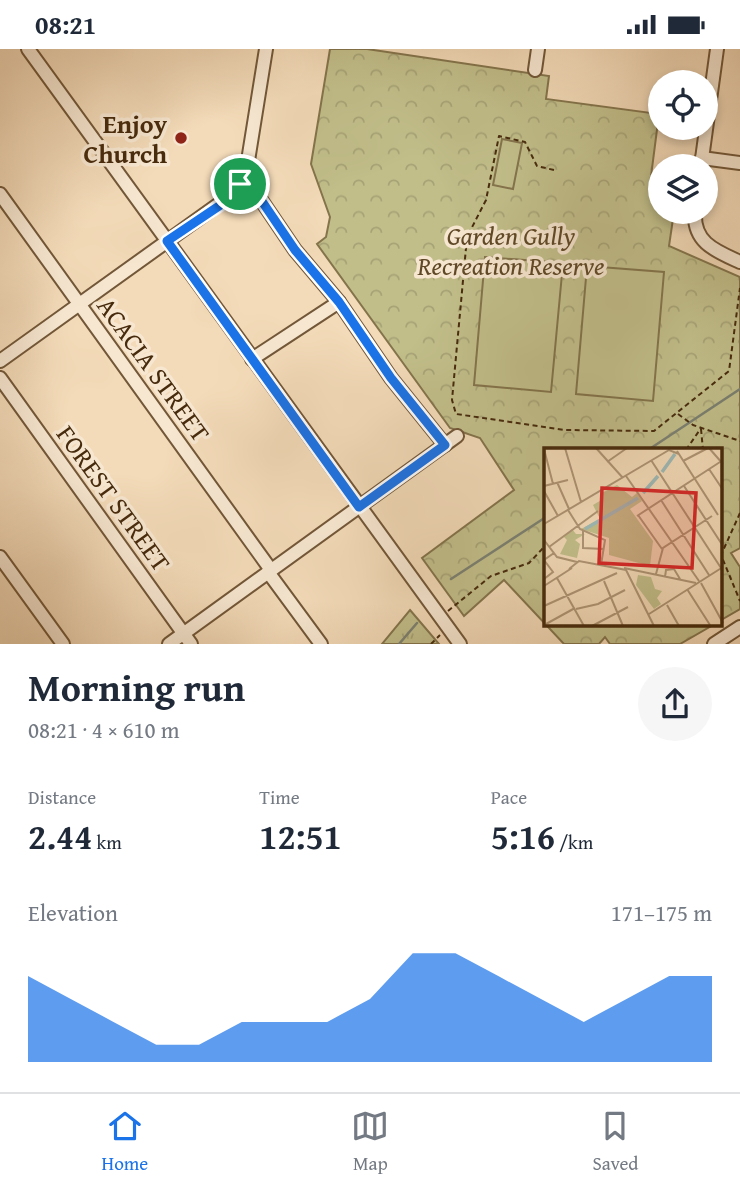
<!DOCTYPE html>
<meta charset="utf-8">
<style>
:root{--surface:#fff;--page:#f6f6f7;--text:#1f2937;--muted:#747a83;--line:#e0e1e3;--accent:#1a73e8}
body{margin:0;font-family:"Gentium Book Plus",serif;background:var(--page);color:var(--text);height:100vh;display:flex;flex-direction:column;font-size:26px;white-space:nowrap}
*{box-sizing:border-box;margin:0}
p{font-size:23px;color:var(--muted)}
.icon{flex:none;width:38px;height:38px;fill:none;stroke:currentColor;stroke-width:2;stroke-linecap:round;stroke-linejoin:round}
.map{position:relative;height:595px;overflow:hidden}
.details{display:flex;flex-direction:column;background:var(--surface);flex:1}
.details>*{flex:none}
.controls{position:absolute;left:648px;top:21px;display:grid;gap:14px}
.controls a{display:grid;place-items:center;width:70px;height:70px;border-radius:50%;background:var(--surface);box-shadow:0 4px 10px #0003;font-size:35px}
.pin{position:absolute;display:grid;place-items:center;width:60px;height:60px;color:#fff;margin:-30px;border:4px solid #fff;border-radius:50%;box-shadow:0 2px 7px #0007}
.round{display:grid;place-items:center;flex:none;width:74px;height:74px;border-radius:37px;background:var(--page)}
.head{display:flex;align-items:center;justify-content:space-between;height:119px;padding:0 28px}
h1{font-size:38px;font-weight:700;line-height:52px}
.stats{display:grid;grid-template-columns:repeat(3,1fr);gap:10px;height:119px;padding:7px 28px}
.stats div{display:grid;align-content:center}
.stats b{font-size:35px;font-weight:700}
.stats small{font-size:19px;font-weight:400}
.stats p{font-size:19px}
.chart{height:196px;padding:14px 28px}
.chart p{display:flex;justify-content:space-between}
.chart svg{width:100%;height:126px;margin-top:7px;fill:var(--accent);opacity:.7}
.status{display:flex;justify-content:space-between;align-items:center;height:49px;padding:0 35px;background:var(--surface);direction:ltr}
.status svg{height:19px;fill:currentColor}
.dock{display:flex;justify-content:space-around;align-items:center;height:98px;border-top:2px solid var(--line);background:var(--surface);font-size:19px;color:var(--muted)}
.dock a{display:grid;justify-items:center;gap:4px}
.dock .current{color:var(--accent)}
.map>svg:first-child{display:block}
.grass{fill:url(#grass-tufts);stroke:#84744c;stroke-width:2}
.park{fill:url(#park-crowns);stroke:#84744c;stroke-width:2}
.pitch{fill:#c1be8a;stroke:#84744c;stroke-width:2}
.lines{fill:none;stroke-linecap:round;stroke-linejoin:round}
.stream{stroke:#7b8072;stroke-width:2.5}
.minor-casing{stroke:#725738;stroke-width:16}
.path{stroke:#472b0d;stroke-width:2;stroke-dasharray:5 3.5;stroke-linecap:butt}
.minor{stroke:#f7e7d1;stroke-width:12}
.route-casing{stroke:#fff;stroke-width:14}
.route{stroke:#1a73e8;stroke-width:9}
.poi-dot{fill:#8f2418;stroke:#f7e7d1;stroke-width:2.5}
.labels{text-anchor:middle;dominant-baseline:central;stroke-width:7;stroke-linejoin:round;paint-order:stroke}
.poi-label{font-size:26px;font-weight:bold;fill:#472b0d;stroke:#f7e7d1;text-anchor:end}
.park-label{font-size:26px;font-style:italic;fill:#5f4826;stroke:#f7e7d1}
.street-label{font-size:26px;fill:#472b0d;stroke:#f7e7d1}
.inset-river{fill:none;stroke:#9db9b6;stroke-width:3.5}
.inset-road{fill:none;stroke:#ae9474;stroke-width:2}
.view{fill:#d62828;fill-opacity:0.15;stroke:#d62828;stroke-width:3.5}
.inset-edge{fill:none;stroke:#472b0d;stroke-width:3.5}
</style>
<div class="status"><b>08:21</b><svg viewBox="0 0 49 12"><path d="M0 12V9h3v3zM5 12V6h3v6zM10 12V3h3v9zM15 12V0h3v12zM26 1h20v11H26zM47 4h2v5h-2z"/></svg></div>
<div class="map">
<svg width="740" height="595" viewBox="0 0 740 595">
<defs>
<pattern id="grass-tufts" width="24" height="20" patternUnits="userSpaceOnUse" patternTransform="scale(1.75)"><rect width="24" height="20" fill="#c1be8a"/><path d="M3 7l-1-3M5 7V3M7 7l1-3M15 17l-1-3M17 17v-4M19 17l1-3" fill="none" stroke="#a7a376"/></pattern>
<pattern id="park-crowns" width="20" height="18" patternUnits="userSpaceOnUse" patternTransform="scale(1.75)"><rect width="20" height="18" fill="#c1be8a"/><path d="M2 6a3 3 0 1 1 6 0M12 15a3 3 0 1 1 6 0" fill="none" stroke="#a7a376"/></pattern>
</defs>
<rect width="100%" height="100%" fill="#f3dab8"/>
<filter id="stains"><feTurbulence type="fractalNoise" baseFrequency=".00286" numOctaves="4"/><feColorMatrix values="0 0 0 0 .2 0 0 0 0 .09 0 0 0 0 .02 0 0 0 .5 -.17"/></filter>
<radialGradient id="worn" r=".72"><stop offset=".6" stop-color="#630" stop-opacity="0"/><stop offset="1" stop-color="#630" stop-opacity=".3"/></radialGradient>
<path class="grass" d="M410 561 439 595H382Z"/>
<path class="park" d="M330 0H367L549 27 546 50 659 65 650 135 660 136V163H674L669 197 740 228V499L731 504 740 518V560L721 571V401H546V576H713L680 595H610L605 588 599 595H564L504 531 464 567 422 509 514 441 480 389 450 379 317 195 326 188 330 168 311 115Z"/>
<g class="pitch">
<path d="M502 90 522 94 513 140 493 136Z"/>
<path d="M485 208 563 214 551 343 474 336Z"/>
<path d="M587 217 664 223 653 352 576 345Z"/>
</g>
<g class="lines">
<g class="stream">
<path d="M648 401 740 340"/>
<path d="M451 530 546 468"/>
<path d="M399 595 417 574"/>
</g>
<defs>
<g id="minor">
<path d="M28 0 460 595"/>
<path d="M535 21 538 0"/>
<path d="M702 109 740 114"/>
<path d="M701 117 717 0"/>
<path d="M240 135 257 145 295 201 339 253 391 329 445 396"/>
<path d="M0 145 271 521"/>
<path d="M695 163C693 194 716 202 740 213"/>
<path d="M252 310 339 253"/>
<path d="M0 312 233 145 247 118 266 0"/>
<path d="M0 329 191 595"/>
<path d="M0 508 63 595"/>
<path d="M268 523 321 595"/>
<path d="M169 595 457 387"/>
<path d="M714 595 740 578"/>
</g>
</defs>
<use href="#minor" class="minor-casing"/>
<g class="path">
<path d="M554 121 537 117 525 93 499 87 486 151 467 188 452 351 456 365 564 381 654 382 729 322 740 239"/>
<path d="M678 365 693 376 740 392"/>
<path d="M701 380 703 401"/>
<path d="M686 401 701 379"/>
<path d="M740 464 721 506 740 552"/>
<path d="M721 486 722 497"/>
<path d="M448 562 491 527 529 514 546 496"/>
<path d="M431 595 440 586"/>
</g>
<use href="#minor" class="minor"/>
</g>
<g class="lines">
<defs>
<path id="route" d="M240 135 257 145 295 201 339 253 391 329 445 396 359 458 167 192 222 155Z"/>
</defs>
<use href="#route" class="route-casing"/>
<use href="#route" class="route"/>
</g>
<circle class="poi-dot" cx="181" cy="89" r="7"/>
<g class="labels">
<g class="poi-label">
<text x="167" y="74">Enjoy<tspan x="167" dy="30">Church</tspan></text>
</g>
<g class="park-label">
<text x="511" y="186">Garden Gully<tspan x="511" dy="30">Recreation Reserve</tspan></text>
</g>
<g class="street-label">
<text transform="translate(154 320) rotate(54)">ACACIA STREET</text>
<text transform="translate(114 449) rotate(54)">FOREST STREET</text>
</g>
</g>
<g transform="translate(544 399)">
<rect width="178" height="178" fill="#f3dab8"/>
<path d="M28 81 32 86H41L31 92 36 96 33 110 16 106 23 92 20 89Z" fill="#c1be8a"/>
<path d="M73 37 88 49 93 45 98 53 86 61 109 93 106 118 65 107V90L37 81 56 71 49 57 59 51 56 46ZM94 127 107 129 111 141 118 143 113 150 117 156 110 161 92 137Z" fill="#c1be8a"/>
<path class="inset-river" d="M118 24 131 6M99 45 114 28M41 81 94 50"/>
<path class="inset-road" d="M21 0 37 54M52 0 79 30M165 0 179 16M0 1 9 36M133 3 174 67M107 12 177 120M139 13 164 0M63 14 83 0M165 21 179 42M82 28 155 133M13 34 25 61M0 38 24 32M140 38 179 98M0 43 14 68M117 52 165 127M24 62 36 81 61 92 57 117M94 67 118 101M93 68 176 14M0 76 125 2 135 6M39 83V100L60 101M0 92 13 109 33 114M5 99 54 63M80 120 152 135M25 121 35 113 82 122 110 178M112 126 119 100 168 68M121 129 122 122 130 121 136 131M13 130 40 178M0 131 9 124 0 112 10 105M60 133 79 178M157 135 179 175M0 138 28 120M143 141 166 177M123 157 135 178M0 158 73 125M32 161 54 156 81 142M105 166 179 119M2 176 31 160M48 178 84 159"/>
<path class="view" d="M58 40 152 45 148 120 55 115Z"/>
<rect width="178" height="178" class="inset-edge"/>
</g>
<rect width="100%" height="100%" filter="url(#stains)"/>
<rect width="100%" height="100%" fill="url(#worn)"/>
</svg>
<div class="controls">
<a><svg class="icon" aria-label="locate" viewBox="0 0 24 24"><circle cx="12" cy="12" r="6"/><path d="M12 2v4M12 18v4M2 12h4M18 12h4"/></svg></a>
<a><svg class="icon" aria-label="layers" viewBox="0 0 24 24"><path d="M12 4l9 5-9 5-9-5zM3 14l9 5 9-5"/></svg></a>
</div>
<div class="pin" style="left:240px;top:135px;background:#1e9e55"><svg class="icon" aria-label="arrive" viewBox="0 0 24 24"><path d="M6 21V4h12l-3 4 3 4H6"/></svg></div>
</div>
<section class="details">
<div class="head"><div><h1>Morning run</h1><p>08:21 · 4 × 610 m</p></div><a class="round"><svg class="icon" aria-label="share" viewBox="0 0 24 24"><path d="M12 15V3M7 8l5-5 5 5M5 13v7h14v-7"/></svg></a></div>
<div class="stats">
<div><p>Distance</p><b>2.44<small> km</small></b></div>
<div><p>Time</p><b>12:51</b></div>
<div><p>Pace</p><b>5:16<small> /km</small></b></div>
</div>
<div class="chart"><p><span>Elevation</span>171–175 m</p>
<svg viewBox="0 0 160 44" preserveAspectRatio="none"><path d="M0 44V14L10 22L20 30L30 38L40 38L50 30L60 30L70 30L80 22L90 6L100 6L110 14L120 22L130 30L140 22L150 14L160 14V44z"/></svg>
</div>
</section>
<nav class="dock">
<a class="current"><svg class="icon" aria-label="home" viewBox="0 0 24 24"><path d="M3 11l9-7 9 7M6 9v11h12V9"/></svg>Home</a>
<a><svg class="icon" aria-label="map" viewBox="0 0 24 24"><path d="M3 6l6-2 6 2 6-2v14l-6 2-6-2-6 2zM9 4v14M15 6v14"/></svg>Map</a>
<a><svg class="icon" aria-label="saved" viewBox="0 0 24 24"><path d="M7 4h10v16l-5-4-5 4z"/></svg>Saved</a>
</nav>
